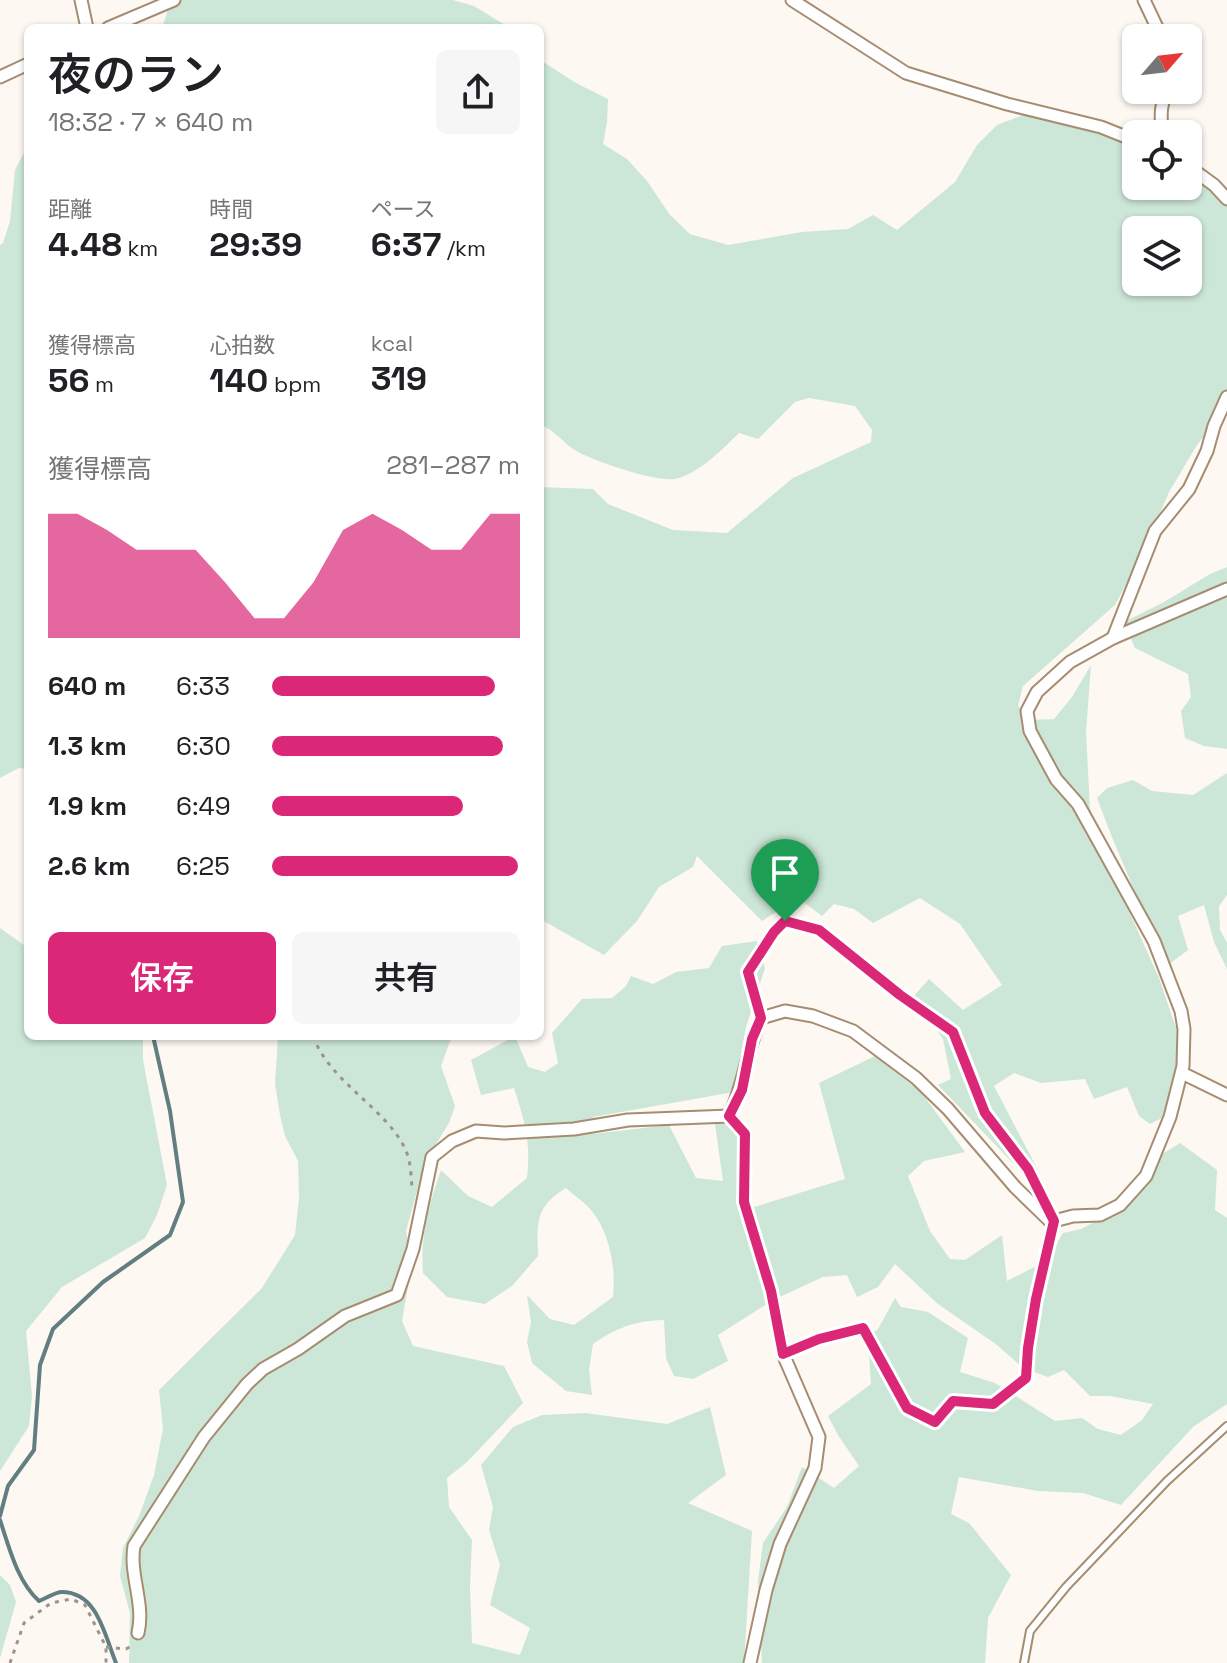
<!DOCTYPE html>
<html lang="ja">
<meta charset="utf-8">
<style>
:root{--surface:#fff;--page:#f6f6f6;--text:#202124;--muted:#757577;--accent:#db2777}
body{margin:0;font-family:"Space Grotesk","Noto Sans JP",sans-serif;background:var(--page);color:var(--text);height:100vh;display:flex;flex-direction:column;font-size:30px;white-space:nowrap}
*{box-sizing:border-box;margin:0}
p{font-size:26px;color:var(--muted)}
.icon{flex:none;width:44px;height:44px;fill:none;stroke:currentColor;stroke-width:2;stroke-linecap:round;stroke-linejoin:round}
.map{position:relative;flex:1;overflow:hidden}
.details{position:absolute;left:24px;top:24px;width:520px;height:1016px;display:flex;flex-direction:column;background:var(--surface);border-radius:12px;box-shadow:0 2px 6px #0004}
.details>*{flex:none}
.needle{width:52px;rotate:62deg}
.tools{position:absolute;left:1122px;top:24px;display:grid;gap:16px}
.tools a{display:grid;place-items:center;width:80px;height:80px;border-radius:12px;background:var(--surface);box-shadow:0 2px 6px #0004;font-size:40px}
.pin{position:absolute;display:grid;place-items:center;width:68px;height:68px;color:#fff;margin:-82px -34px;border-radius:50% 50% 50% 0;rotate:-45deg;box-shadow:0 0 8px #0007}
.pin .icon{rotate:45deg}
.round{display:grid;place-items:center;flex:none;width:84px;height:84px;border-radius:12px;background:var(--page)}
.head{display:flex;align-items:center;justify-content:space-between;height:136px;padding:0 24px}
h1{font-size:44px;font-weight:600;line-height:60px}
.metrics{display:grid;grid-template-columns:repeat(3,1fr);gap:12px;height:136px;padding:8px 24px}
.metrics div{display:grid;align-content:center}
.metrics b{font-size:34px;font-weight:600}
.metrics small{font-size:22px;font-weight:400}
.metrics p{font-size:22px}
.chart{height:224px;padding:16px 24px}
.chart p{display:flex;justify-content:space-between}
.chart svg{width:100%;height:144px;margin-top:8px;fill:var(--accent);opacity:.7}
.cta{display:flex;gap:16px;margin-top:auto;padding:16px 24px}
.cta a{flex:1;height:92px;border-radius:12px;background:var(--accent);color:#fff;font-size:32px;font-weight:600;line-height:92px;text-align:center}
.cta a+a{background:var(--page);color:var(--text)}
ul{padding:0 24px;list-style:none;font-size:26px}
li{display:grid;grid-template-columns:128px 96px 1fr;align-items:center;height:60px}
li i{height:20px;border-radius:10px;background:var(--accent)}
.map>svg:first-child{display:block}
.green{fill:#cce7d7;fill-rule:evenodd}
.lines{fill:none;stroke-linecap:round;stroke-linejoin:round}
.stream{stroke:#627e80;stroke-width:4}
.service-casing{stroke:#a68d71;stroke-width:10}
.minor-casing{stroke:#a68d71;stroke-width:15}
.path{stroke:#9c948c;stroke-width:3;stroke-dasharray:4 6;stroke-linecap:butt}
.service{stroke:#fff;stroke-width:6}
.minor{stroke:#fff;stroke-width:11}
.route-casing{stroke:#fff;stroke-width:16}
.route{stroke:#db2777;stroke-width:10}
</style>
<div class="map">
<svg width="1227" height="1663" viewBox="0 0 1227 1663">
<rect width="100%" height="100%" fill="#fdf8f2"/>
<g class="green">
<path d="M171 0H453L474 6 510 28H162Z"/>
<path d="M540 60 576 83 608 99 607 122 603 144 627 159 647 181 670 215 690 234 728 245 802 232 848 229 873 215 897 230 955 182 977 145 997 125 1039 109 1136 144V186H1188V169L1227 204V408L1197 445 1169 492 1144 551 1115 605 1023 686 1018 706 1031 720 1054 719 1072 697 1091 665 1086 732 1090 809 1123 898 1159 978 1179 1037 1177 1080 1162 1118 1150 1124 1139 1116 1127 1087 1094 1099 1085 1079 1041 1083 1014 1073 994 1086 1040 1174 1032 1183 938 1085 951 1079 943 1039 913 997 929 979 963 1010 1002 985 960 924 920 898 873 923 854 909 834 904 822 916 805 903 782 908 762 921 697 856 693 867 659 887 637 921 604 955 540 919V487L593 489 608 504 673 530 727 533 793 478 871 442 872 430 855 406 809 398 795 402 758 439 739 433C724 448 697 475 675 479 655 482 598 462 580 453 565 446 556 430 540 425ZM1136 230H1188V282H1136Z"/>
<path d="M28 145V769L19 768 0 778V245L3 243 10 221 15 170Z"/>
<path d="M1227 567V749L1204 746 1185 738 1181 711 1191 697 1188 674 1135 648 1124 622 1164 602 1210 574Z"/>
<path d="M1227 773V895L1219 906 1220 930 1227 943V969L1214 942 1204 905 1178 916 1188 950 1164 968C1145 910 1118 856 1097 798L1107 788 1133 780 1152 791 1193 795Z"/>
<path d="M0 928 28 948V1036L143 1037V1060L167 1185 157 1215 145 1238 62 1287 26 1331 32 1396 29 1426 0 1471Z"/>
<path d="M757 941 765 968 746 1027 734 1092 593 1117 592 1134 669 1125 696 1178 723 1181 713 1110 734 1108 751 1208 845 1179 819 1083 875 1056 921 1092 965 1152 924 1161 908 1176 930 1231 950 1259 965 1260 1002 1235 1007 1281 1046 1261 1063 1233 1081 1229 1122 1207 1159 1156 1180 1143 1217 1170 1215 1210 1227 1218V1404L1193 1427 1121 1505 1083 1493 1038 1491 959 1477 951 1514 969 1523 1011 1575 988 1618 985 1663H762L758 1581 763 1543 787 1507 802 1467 834 1488 859 1466 838 1435 828 1416 871 1384 868 1336 878 1329 895 1298 901 1307 928 1312 968 1338 960 1372 995 1383 1055 1421 1082 1418 1098 1429 1121 1435 1142 1420 1153 1404 1110 1396H1090L1064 1370 1048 1377 1023 1368 997 1345 938 1304 895 1264 878 1287 857 1297 847 1275 823 1277 773 1300 718 1335 728 1361 693 1379 674 1376 666 1358 664 1320C637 1320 615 1328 593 1344L589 1370 592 1395 566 1391 532 1363 527 1342 531 1322 527 1295 550 1319 574 1325 613 1297C616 1268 610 1233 591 1210 584 1202 574 1195 566 1188 535 1207 537 1222 538 1256L512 1286 485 1304 447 1297 423 1273C420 1236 429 1205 441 1170L468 1196 492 1207 527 1178C531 1142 525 1122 514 1088L481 1095 471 1060 515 1036 528 1067 545 1072 558 1063 552 1033 582 999 612 998 626 986 631 976 653 984 676 972 709 968 722 946Z"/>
<path d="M278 1036H452L441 1066 455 1106 449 1123 425 1162 406 1231 412 1264 402 1321 413 1346 504 1366 523 1403 467 1462 447 1478 449 1507 472 1540 470 1587 472 1643 520 1655 530 1628 490 1605 500 1565 489 1530 493 1507 481 1465 513 1427 542 1415 585 1413 667 1424 710 1407 726 1475 688 1503 752 1531 744 1663H129L130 1613 120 1576 123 1548 139 1516 154 1475 163 1429 159 1390 262 1288 295 1235 299 1198 298 1161 285 1136 280 1115 275 1084Z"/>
<path d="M0 1575 10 1585 16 1602 0 1658Z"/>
</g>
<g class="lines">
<g class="stream">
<path d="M0 1516 8 1486 34 1450 40 1365 53 1329 103 1282 170 1235 183 1202 170 1111 153 1036"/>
<path d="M0 1520C9 1547 17 1581 39 1601 45 1599 55 1592 62 1592 98 1592 105 1637 116 1663"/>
</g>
<defs>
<path id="service" d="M1024 1663 1030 1631 1066 1587 1167 1481 1227 1426"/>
<g id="minor">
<path d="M81 0 87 28"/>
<path d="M792 0 906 73 1007 104 1101 127 1136 141"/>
<path d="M1144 0 1162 38"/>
<path d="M108 28 174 0"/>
<path d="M0 77 28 64"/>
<path d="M1162 134C1161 117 1159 104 1169 90"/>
<path d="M1188 166 1214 185 1227 199"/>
<path d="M1113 638 1155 531 1189 489 1207 451 1214 426 1227 397"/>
<path d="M1182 1073 1227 1095"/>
<path d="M1053 1224 1054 1221 1073 1216 1100 1215 1120 1205 1146 1176 1170 1117 1183 1066 1184 1029 1181 1011 1154 941 1078 804 1056 779 1030 731 1027 711 1037 692 1070 662 1113 638 1227 589"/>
<path d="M138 1633C145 1603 129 1575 134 1546L204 1437 247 1384 263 1369 298 1349 345 1316 397 1295 413 1249 432 1157 452 1141 476 1131 504 1133 574 1129 628 1120 729 1116"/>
<path d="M750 1663 766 1590 780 1544 815 1468 819 1437 783 1354 771 1291 744 1202 745 1134 729 1116C745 1083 746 1051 761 1018L785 1011 813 1016 853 1031 916 1078 948 1109 1015 1187 1053 1224"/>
</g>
</defs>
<use href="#service" class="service-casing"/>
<use href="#minor" class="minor-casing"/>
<g class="path">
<path d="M757 1005 748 972 774 932 785 921 819 930 900 995 953 1032 985 1113 1028 1169 1040 1192"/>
<path d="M313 1036C330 1083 388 1109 406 1151 411 1162 411 1177 412 1188"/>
<path d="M795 1349 819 1339 863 1328 907 1408 935 1422 953 1401 993 1404 1026 1378C1029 1330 1040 1283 1051 1235"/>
<path d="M106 1647 126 1649 133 1645"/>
<path d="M10 1663 24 1623 51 1603 71 1599 85 1605 106 1647V1663"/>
</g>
<use href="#service" class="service"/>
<use href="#minor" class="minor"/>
</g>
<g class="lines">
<defs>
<path id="route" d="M785 921 819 930 900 995 953 1032 985 1113 1028 1169 1054 1221 1036 1299 1028 1348 1026 1378 993 1404 953 1401 935 1422 907 1408 863 1328 819 1339 783 1354 771 1291 744 1202 745 1134 729 1116 742 1090 752 1039 761 1018 748 972 774 932Z"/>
</defs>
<use href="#route" class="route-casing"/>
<use href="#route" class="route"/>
</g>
</svg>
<div class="tools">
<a><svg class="needle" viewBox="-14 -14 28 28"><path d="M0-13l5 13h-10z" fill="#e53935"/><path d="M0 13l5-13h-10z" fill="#757577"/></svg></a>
<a><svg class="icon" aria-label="locate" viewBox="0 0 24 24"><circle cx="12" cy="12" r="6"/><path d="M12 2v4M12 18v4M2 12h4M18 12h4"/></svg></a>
<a><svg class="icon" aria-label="layers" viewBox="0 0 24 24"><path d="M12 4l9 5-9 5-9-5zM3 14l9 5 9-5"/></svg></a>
</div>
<div class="pin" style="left:785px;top:921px;background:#1e9e55"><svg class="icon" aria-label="arrive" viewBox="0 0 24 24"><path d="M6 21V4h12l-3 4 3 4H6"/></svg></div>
<section class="details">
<div class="head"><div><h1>夜のラン</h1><p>18:32 · 7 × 640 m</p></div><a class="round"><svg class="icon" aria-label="share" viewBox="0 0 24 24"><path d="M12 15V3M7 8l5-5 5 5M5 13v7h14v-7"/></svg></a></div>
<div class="metrics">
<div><p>距離</p><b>4.48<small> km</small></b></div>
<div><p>時間</p><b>29:39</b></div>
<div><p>ペース</p><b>6:37<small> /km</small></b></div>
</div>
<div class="metrics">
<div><p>獲得標高</p><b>56<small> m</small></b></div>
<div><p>心拍数</p><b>140<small> bpm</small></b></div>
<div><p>kcal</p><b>319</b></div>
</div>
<div class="chart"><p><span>獲得標高</span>281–287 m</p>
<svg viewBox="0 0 160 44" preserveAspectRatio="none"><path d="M0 44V6L10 6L20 11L30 17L40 17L50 17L60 27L70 38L80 38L90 27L100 11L110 6L120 11L130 17L140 17L150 6L160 6V44z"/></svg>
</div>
<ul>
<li><b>640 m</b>6:33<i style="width:90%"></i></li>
<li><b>1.3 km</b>6:30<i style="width:93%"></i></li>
<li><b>1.9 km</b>6:49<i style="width:77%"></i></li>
<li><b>2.6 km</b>6:25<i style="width:99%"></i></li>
</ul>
<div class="cta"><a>保存</a><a>共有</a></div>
</section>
</div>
